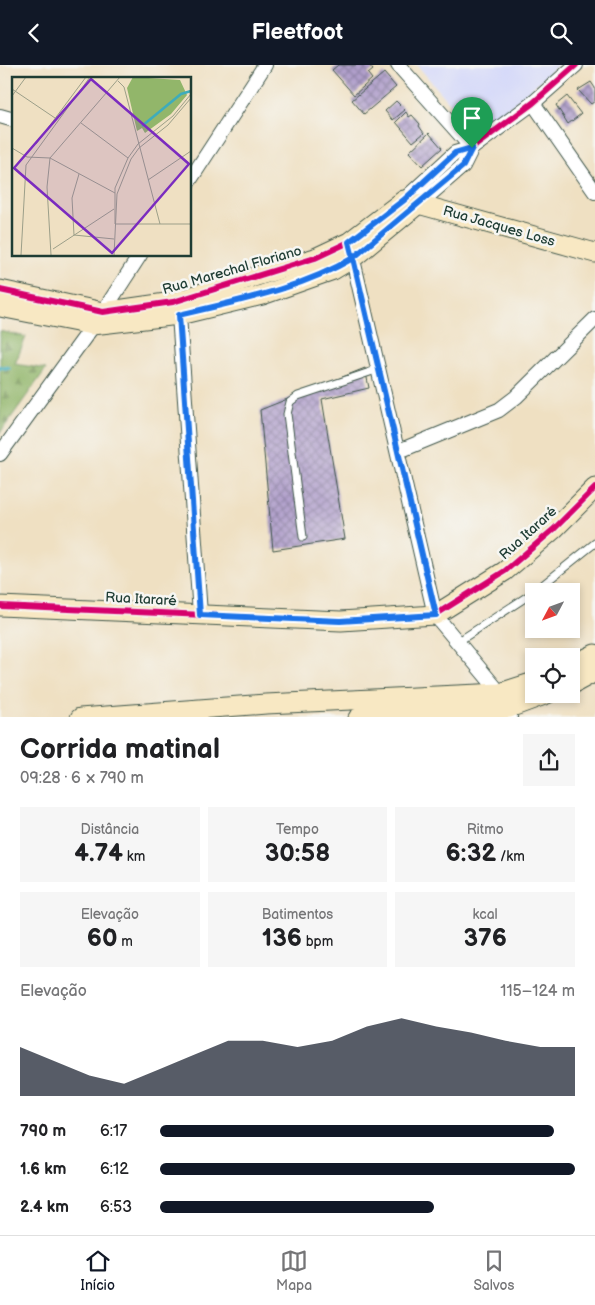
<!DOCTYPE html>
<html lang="pt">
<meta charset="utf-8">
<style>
:root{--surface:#fff;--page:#f6f6f6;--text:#202124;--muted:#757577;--line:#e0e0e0;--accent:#111827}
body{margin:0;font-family:"Balsamiq Sans",sans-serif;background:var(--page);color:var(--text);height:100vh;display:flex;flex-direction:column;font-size:19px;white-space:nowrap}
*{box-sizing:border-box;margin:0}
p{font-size:16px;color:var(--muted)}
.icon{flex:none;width:28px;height:28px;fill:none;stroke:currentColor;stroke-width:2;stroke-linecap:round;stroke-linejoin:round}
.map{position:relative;height:652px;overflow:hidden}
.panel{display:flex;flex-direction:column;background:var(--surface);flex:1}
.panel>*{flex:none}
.needle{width:32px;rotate:229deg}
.tools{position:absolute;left:525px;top:518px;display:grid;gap:10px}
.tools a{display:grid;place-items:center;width:55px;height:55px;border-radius:0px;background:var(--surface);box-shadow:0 2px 8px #0003;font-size:25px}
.pin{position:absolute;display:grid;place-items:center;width:42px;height:42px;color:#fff;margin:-51px -21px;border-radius:50% 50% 50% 0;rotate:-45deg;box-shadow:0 0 5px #0007}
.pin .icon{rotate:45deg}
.round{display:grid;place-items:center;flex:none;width:52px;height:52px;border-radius:0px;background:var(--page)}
.head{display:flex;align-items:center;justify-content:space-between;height:85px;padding:0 20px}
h1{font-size:28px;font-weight:700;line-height:38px}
.stats{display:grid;grid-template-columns:repeat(3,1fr);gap:8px;height:85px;padding:5px 20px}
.stats div{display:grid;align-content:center;border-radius:0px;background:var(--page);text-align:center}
.stats b{font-size:25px;font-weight:700}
.stats small{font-size:14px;font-weight:400}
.stats p{font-size:14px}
.chart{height:140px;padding:10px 20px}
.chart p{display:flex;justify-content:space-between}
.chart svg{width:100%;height:90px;margin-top:5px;fill:var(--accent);opacity:.7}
ul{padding:0 20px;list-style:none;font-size:16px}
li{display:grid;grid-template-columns:80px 60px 1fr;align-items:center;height:38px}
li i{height:12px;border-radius:6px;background:var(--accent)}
header{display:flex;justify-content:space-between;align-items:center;height:65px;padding:0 20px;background:var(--accent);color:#fff;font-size:22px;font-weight:700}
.dock{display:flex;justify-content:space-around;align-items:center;height:70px;border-top:1px solid var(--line);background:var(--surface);font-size:14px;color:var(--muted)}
.dock a{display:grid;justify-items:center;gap:2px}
.dock .active{color:var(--accent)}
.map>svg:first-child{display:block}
.built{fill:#d4d8f9}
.forest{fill:url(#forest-firs);stroke:#587a4f}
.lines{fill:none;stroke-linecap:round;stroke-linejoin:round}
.stream{stroke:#3eacbb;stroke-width:4}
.building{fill:url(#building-cross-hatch)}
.lane-casing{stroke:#3e5549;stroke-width:9}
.street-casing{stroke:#3e5549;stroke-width:16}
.secondary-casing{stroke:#3e5549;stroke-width:21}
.lane{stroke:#fff;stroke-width:7}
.street{stroke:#fff;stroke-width:14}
.secondary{stroke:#f8e8c3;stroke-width:19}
.cycleway-casing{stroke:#f6f6f2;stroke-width:9}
.cycleway{stroke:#d6006c;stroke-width:6}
.route-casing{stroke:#fff;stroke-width:10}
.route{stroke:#1a73e8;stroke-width:6}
.labels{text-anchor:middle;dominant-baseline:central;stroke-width:5;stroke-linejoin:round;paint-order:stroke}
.street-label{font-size:14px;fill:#1f3d34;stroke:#f6f6f2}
.inset-river{fill:none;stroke:#3eacbb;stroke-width:2.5}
.inset-road{fill:none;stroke:#9c9f89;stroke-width:1}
.view{fill:#7b2cbf;fill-opacity:0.15;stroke:#7b2cbf;stroke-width:2.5}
.inset-edge{fill:none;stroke:#1f3d34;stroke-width:2.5}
</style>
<header><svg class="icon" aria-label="back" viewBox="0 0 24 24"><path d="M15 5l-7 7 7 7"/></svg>Fleetfoot<svg class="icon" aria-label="search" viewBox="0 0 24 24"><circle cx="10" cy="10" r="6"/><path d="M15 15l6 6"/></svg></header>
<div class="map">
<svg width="595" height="653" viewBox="0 0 595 653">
<defs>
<pattern id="forest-firs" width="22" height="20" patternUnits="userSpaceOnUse" patternTransform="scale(1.25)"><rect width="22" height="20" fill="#92b66a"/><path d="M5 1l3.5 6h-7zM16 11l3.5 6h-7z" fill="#779558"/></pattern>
<pattern id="building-cross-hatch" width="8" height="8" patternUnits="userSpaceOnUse" patternTransform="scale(1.25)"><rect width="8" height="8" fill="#b09fcb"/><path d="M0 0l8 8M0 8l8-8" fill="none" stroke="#8f83a6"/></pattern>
</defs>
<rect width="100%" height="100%" fill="#f6f6f2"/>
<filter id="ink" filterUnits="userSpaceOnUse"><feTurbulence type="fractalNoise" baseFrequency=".02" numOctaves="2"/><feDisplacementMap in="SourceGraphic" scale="10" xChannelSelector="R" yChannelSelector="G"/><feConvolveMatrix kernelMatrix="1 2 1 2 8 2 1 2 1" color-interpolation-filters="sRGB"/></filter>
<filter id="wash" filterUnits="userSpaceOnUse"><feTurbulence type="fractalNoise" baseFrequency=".0096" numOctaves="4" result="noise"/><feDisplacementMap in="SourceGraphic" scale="20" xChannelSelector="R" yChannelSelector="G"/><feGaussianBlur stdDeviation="1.12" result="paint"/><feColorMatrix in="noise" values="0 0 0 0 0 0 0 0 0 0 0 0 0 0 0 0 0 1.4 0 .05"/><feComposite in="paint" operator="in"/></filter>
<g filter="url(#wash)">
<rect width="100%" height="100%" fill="#efe0c2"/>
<path class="built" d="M417 0H558L478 71Z"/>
<path class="forest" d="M0 266 26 272 15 299 46 304 0 368Z"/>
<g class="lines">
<path class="stream" d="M0 302 9 303"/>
</g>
<g id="blocks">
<g class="building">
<path d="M338 0H369L373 5 368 9 372 14 354 30 332 5Z"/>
<path d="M384 8 396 22 364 49 352 35Z"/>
<path d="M591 17 595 23V36L591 39 578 25Z"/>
<path d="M567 31 581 49 568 59 556 40Z"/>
<path d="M396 36 405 45 393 55 385 46Z"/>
<path d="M406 47 409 52 412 50 420 59 419 61 424 68 413 77 396 57Z"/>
<path d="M429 68 442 83 422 101 409 87Z"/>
<path d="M365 303 369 323 322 334 345 474 273 485 260 345Z"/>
</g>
</g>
</g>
<g filter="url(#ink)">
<use href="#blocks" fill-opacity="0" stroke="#3e5549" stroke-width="1"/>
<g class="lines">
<defs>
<g id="lane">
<path d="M303 472 287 349 290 337 298 331 379 304"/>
<path d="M535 526 595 478"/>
<path d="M459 576 534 527"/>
</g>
<g id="street">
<path d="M398 0 472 83"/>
<path d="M533 38 595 127"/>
<path d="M0 51 14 55"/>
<path d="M190 115 265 0"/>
<path d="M404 135 455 88 472 83 533 38 576 0"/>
<path d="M420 138 463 101 472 83"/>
<path d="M351 186 435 550 500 628 509 643 510 653"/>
<path d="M175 242 179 250 200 549"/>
<path d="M399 386 499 345 516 332 595 254"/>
<path d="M0 389 103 247 140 190"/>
</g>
<g id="secondary">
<path d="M0 225 103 247 173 237 315 193 349 177 404 135 595 188"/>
<path d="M0 242 92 260 179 250 262 230 333 205 353 193 417 140"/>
<path d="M0 541 341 556 435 550 505 506 554 464 595 423"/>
<path d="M571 601 595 589"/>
<path d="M571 620 595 607"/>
<path d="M80 653 266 639 500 628 534 617"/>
<path d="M358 653 509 643 547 629"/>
</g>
</defs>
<use href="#lane" class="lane-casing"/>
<use href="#street" class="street-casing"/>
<use href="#secondary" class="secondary-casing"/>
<use href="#lane" class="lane"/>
<use href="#street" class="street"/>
<use href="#secondary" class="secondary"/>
<defs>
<g id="cycleway">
<path d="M0 225 103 247 173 237 315 193 349 177 404 135 455 88 472 83 533 38 576 0"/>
<path d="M0 541 341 556 435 550 505 506 554 464 595 423"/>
</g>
</defs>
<use href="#cycleway" class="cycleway-casing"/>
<use href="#cycleway" class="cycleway"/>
</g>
</g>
<g class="lines" filter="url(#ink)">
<defs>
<path id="route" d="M472 83 463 101 353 193C301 224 237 236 179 250L200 550 340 556 436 550 353 193 349 177 404 135 455 88 472 83"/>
</defs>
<use href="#route" class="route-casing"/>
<use href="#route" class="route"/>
</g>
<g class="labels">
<g class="street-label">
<text transform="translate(499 161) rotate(16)">Rua Jacques Loss</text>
<text transform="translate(232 205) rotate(-16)">Rua Marechal Floriano</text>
<text transform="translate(528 468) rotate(-42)">Rua Itararé</text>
<text transform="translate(141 534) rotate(3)">Rua Itararé</text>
</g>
</g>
<g transform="translate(12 12)">
<rect width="179" height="179" fill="#efe0c2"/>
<path d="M121 0 168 3 175 18 159 37 133 56 130 51 125 54 115 11Z" fill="#92b66a"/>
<path class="inset-river" d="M130 49 169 17 179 14"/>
<path class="inset-road" d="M106 4 112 10 148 147M0 12 43 41M0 19 14 0M69 46 116 81M24 67 74 0M0 71 15 80 38 81 103 116M67 97 60 121 62 158 102 162M136 103 179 74M103 147V111L116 81 126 67 161 39 179 17M103 147H179M41 172 102 132M9 178 14 88 78 0M39 178 35 110 38 81 108 0M102 178 105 117 119 82 127 71 156 48 179 21"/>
<path class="view" d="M79 2 177 87 100 176 2 91Z"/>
<rect width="179" height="179" class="inset-edge"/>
</g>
</svg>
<div class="tools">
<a><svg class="needle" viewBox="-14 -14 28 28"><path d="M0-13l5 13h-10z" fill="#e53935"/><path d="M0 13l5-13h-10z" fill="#757577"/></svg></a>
<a><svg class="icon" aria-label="locate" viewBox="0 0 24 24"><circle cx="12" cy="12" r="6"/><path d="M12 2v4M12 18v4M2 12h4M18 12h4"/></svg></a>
</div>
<div class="pin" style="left:472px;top:83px;background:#1e9e55"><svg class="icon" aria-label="arrive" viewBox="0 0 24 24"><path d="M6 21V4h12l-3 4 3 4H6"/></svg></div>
</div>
<section class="panel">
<div class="head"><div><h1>Corrida matinal</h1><p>09:28 · 6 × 790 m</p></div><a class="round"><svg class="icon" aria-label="share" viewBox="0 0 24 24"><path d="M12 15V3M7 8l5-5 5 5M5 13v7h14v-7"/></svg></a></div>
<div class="stats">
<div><p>Distância</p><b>4.74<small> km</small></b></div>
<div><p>Tempo</p><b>30:58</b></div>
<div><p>Ritmo</p><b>6:32<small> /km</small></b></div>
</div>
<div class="stats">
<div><p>Elevação</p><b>60<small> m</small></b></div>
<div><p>Batimentos</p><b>136<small> bpm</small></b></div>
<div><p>kcal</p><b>376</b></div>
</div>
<div class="chart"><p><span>Elevação</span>115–124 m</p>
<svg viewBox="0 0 160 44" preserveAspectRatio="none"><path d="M0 44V20L10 27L20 34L30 38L40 31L50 24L60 17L70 17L80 20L90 17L100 10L110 6L120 10L130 13L140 17L150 20L160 20V44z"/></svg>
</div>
<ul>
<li><b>790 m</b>6:17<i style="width:95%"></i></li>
<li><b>1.6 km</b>6:12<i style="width:100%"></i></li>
<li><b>2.4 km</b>6:53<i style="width:66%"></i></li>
</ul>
</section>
<nav class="dock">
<a class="active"><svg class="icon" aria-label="home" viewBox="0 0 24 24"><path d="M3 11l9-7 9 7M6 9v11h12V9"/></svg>Início</a>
<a><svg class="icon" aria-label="map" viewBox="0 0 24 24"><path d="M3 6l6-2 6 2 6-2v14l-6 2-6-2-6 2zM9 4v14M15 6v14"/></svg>Mapa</a>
<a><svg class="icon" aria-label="saved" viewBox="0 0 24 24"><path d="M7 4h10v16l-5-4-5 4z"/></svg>Salvos</a>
</nav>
